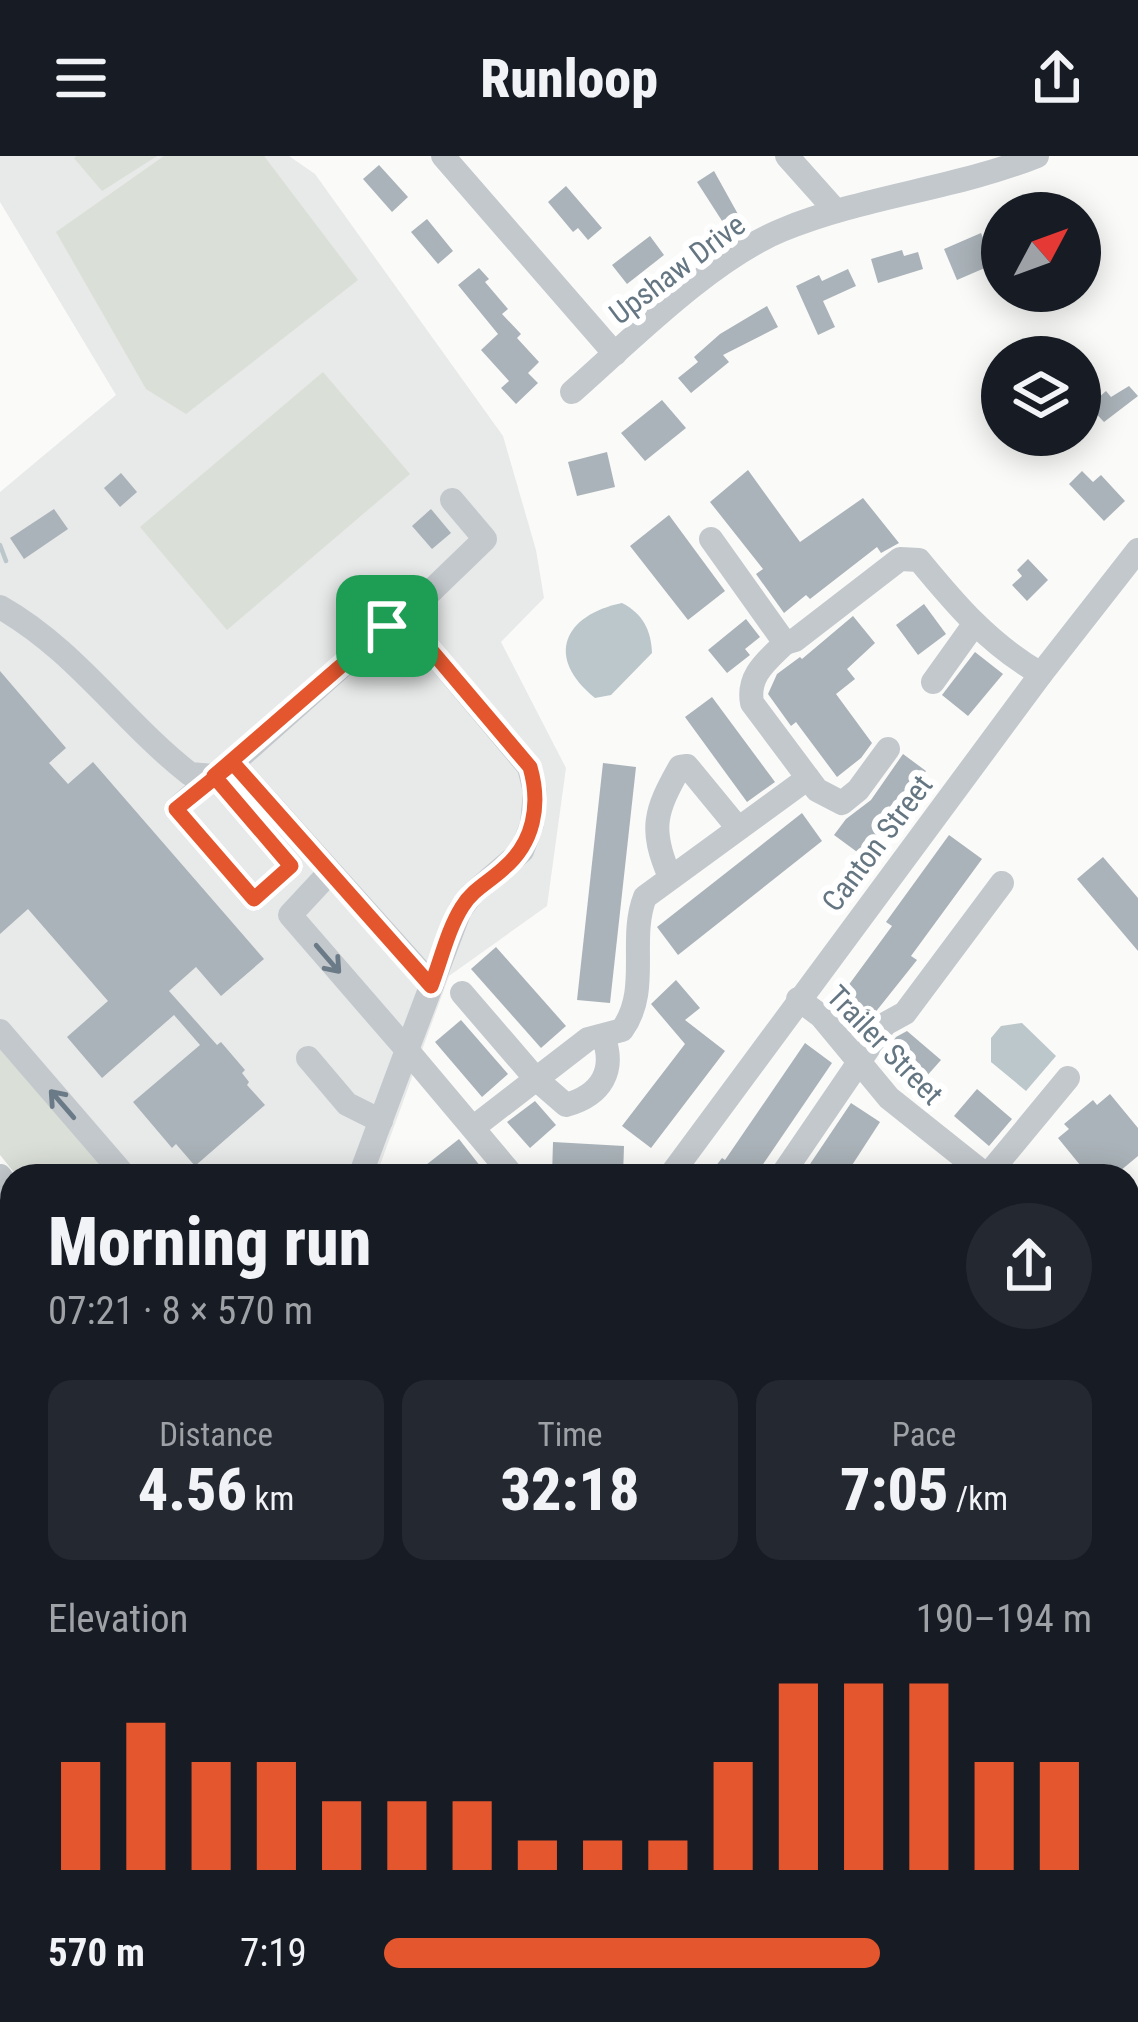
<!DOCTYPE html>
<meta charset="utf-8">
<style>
:root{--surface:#171b24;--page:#242831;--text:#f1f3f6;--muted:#9ea1a6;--accent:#e4572e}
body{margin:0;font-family:"Roboto Condensed",sans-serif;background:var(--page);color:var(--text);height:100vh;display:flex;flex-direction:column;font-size:45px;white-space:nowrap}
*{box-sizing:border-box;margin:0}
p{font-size:39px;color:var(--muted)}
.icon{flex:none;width:66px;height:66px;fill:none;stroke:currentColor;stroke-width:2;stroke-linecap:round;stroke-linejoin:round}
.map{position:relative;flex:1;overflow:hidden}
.sheet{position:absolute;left:0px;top:1008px;width:1140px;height:858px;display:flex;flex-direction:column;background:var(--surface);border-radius:36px 36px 0 0;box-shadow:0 6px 30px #0003}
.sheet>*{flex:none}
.needle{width:78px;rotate:49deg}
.buttons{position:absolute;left:981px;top:36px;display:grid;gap:24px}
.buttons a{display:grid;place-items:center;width:120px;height:120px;border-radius:50%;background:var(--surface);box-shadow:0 6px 30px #0003;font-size:60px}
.pin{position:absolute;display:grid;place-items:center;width:102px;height:102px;color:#fff;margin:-51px;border-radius:24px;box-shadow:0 6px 18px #0006}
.round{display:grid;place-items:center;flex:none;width:126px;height:126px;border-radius:63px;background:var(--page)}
.headline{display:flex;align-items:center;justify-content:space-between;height:204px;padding:0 48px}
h1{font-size:66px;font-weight:800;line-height:90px}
.figures{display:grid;grid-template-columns:repeat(3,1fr);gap:18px;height:204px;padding:12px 48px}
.figures div{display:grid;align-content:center;border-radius:24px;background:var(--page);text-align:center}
.figures b{font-size:60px;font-weight:800}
.figures small{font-size:33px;font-weight:400}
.figures p{font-size:33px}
.chart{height:336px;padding:24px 48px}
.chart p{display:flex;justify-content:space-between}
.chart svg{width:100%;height:216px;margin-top:12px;stroke:var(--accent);stroke-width:6}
ul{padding:0 48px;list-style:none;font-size:39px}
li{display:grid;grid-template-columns:192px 144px 1fr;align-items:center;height:90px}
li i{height:30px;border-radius:15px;background:var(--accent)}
header{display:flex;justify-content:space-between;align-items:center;height:156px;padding:0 48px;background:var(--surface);font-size:54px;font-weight:800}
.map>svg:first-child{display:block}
.built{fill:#e8e9e9}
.green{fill:#dadfd7}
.water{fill:#bbc7cb}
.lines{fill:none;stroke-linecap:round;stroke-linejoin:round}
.stream{stroke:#bbc7cb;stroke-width:4.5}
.building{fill:#aab3b9}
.major-casing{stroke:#b5babe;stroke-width:33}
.path{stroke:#bbbfc2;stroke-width:3;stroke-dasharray:6 6;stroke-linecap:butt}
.minor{stroke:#c3c8cc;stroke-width:24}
.major{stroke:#fff;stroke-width:30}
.oneway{stroke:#6a7a87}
.route-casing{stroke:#fff;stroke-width:24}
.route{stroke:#e4572e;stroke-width:15}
.labels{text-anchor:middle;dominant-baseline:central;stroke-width:12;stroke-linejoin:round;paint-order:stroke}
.street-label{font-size:30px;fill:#657683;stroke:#fff}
</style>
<header><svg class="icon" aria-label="menu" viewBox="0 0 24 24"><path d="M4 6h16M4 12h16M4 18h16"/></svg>Runloop<svg class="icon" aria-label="share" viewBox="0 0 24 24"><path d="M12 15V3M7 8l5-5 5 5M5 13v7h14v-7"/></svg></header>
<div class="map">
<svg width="1138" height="1866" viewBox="0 0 1138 1866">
<rect width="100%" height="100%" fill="#fafaf8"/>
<g class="built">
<path d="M0 0H289L315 18 503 280 536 394 544 442 501 486 566 612 547 750 449 820 376 1020H27L0 985V336L116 239 0 46Z"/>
<path d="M135 1854H642L652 1866H169Z"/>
</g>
<g class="green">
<path d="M77 0H157L102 35 74 2Z"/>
<path d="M164 0H264L358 124 186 258 146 233 56 76Z"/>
<path d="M323 216 410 318 227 474 140 371Z"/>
<path d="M0 883 119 1020H17L0 999Z"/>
<path d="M0 1051 12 1068V1284L0 1309Z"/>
</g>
<g class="water">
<path d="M622 447C643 458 651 474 652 497L611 539 595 542C544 501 564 459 622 447Z"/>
<path d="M1022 867 1056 900 1026 935 991 906V882L1001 870Z"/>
</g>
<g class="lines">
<path class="stream" d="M0 389 6 405"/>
</g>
<g class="building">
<path d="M379 9 408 41 392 56 363 23Z"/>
<path d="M714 15 739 60 724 68 697 26Z"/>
<path d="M566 30 602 72 588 84 578 72 573 76 548 46Z"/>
<path d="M427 63 453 95 438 108 411 76Z"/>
<path d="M981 77 994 108 957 124 944 93Z"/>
<path d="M650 80 664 99 627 128 612 109Z"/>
<path d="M902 94 904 100 918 96 923 113 878 127 871 103Z"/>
<path d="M479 112 489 123 485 126 508 153 502 158 521 178 517 182 539 206 528 217 538 227 516 248 501 232 509 225 481 194 498 178 458 129Z"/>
<path d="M848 113 856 130 823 145 835 171 818 179 796 130 819 119 822 125Z"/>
<path d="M767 150 778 171 723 199 729 206 691 237 678 222 698 206 694 201 720 178Z"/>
<path d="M1129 230 1138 240 1104 266 1089 250 1106 235 1111 241Z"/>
<path d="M662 244 686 272 645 305 621 277Z"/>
<path d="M607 296 615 331 577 340 568 306Z"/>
<path d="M748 314 800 386 863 342 899 387 881 397 877 391 810 443 806 439 784 457 756 418 763 413 710 346Z"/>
<path d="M1082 315 1093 326 1101 319 1125 345 1104 365 1069 328Z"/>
<path d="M121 317 137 336 120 351 104 332Z"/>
<path d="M54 353 68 373 24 403 10 382Z"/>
<path d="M431 353 451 377 432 393 412 370Z"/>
<path d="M669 359 725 435 688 464 630 390Z"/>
<path d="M1028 403 1048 424 1027 445 1012 429 1022 420 1017 414Z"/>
<path d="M924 448 946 478 918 499 896 469Z"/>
<path d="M853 460 875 487 847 513 855 523 836 538 872 587 861 602 837 621 796 566 791 570 768 538 777 518 800 501 802 503Z"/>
<path d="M746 463 760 481 745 493 750 499 727 517 708 494Z"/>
<path d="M975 496 1003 518 968 560 942 539Z"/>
<path d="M0 515 66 592 49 607 68 628 93 606 264 803 221 840 196 811 169 835 217 889 221 886 245 914 242 917 249 926 247 929 265 949 195 1010 176 988 172 992 133 946 200 889 174 859 102 922 67 881 108 845 28 753 0 778Z"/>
<path d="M712 541 775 626 747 646 685 561Z"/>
<path d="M903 598 926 615 864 701 834 679 846 663 871 644Z"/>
<path d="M603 607 636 611 610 847 577 844Z"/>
<path d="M802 657 822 685 678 799 657 771Z"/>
<path d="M949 679 982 703 911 800 917 804 862 873 834 849 892 770 886 766Z"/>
<path d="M1103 701 1138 742V795L1077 723Z"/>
<path d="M496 791 566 870 541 892 471 813Z"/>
<path d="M676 824 700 852 685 864 725 895 651 992 622 970 685 888 651 848Z"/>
<path d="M461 864 508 918 482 941 435 886Z"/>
<path d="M907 875 941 904 917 931 882 901 896 881Z"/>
<path d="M805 887 832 907 755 1020H708L722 1002 725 1004Z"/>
<path d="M977 933 1012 963 989 990 954 960Z"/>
<path d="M1110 938 1138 972V1000L1114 1020H1089L1058 982 1069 973 1064 968 1093 944 1097 949Z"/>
<path d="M535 945 556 969 530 992 507 966Z"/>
<path d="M851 947 880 966 845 1020H802Z"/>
<path d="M459 983 488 1020H412Z"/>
<path d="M553 986 624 990 623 1020H552Z"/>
<path d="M12 1288V1366L0 1352V1316Z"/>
<path d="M12 1498V1544L0 1545V1500Z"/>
<path d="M0 1676 12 1677V1719L0 1718Z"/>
<path d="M478 1854H537L547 1866H488Z"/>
<path d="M595 1854H622L632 1866H580Z"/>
<path d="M812 1854H900L908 1866H788Z"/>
</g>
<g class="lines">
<defs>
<g id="major">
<path d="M1128 1245 1138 1236"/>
<path d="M359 1866 374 1854"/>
<path d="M397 1866 412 1854"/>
</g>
</defs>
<use href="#major" class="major-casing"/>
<g class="path">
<path d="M563 1854 556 1860 564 1866"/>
<path d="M577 1854 581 1860"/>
</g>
<g class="minor">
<path d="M443 0 615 198"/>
<path d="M787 0 836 55"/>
<path d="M572 236C630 185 711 103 782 74 864 40 955 33 1037 0"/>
<path d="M711 383 785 487 795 484 900 403 919 404C956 449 989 488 1041 518"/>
<path d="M0 451C76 494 122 565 190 618L214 620 233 607 432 829"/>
<path d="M398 467 485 383 452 344"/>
<path d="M785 487C767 505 747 519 752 547L817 634 842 647 858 634 888 593"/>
<path d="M933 526 973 470"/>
<path d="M233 607 387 470 398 467 419 480 529 611 535 636 532 668 522 695 472 738 460 754 407 894 290 759 330 716"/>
<path d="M214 620 291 710 254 743 176 653Z"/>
<path d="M670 721C649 673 655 655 680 611L687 610 738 672"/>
<path d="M462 837 536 923 566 949C602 939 616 914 603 880"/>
<path d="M798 843 821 860 889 942 987 1020"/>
<path d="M0 875 125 1020"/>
<path d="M308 902 347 948 381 965"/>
<path d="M474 971 588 883 622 874C651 834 628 784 645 741L808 622"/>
<path d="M784 1016 885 868 905 857 1002 727"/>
<path d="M0 1020 12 1036"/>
<path d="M360 1020 407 894 513 1020"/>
<path d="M670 1020 1041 518 1138 394"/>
<path d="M987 1020 1068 922"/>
<path d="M0 1122 12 1114"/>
<path d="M0 1260 12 1250"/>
<path d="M0 1398 12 1407"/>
<path d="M0 1594 12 1587"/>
<path d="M0 1634 12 1645"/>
<path d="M1128 1781 1138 1782"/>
<path d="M228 1854 244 1866"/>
<path d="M449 1854 459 1866"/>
<path d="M674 1854 684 1866"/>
<path d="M716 1866 722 1861"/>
</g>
<use href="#major" class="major"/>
</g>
<defs><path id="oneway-shaft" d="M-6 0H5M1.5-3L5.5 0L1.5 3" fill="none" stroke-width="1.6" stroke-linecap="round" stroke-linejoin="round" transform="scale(3)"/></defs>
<g class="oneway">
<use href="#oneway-shaft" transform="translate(328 803) rotate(49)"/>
<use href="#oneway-shaft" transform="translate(62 948) rotate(-131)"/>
</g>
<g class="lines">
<defs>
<path id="route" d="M387 470 214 620 291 710 254 743 176 653 233 607 431 830C441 804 448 773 462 751 472 734 489 726 503 713 534 687 541 649 530 611L419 480 398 467 387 470"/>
</defs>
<use href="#route" class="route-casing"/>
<use href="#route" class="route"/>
</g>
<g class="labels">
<g class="street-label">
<text transform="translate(677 113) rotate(-37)">Upshaw Drive</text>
<text transform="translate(877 687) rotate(-53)">Canton Street</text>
<text transform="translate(885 889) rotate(46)">Trailer Street</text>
</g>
</g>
</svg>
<div class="buttons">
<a><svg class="needle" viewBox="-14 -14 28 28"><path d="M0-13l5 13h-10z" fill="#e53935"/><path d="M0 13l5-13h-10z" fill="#9ea1a6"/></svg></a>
<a><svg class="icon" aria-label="layers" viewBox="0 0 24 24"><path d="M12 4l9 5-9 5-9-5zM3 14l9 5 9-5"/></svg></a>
</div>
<div class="pin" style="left:387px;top:470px;background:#1e9e55"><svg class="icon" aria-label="arrive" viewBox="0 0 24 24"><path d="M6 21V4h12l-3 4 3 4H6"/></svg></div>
<section class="sheet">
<div class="headline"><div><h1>Morning run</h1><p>07:21 · 8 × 570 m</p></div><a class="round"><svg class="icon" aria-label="share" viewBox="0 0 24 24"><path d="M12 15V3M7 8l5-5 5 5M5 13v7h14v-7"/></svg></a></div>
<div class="figures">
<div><p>Distance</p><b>4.56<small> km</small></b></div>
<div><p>Time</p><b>32:18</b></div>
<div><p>Pace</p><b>7:05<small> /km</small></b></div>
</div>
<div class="chart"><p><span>Elevation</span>190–194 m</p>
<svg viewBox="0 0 160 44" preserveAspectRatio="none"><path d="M5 44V22M15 44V14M25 44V22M35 44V22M45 44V30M55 44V30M65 44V30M75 44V38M85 44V38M95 44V38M105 44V22M115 44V6M125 44V6M135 44V6M145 44V22M155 44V22"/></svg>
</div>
<ul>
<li><b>570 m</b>7:19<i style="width:70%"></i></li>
</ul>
</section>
</div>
